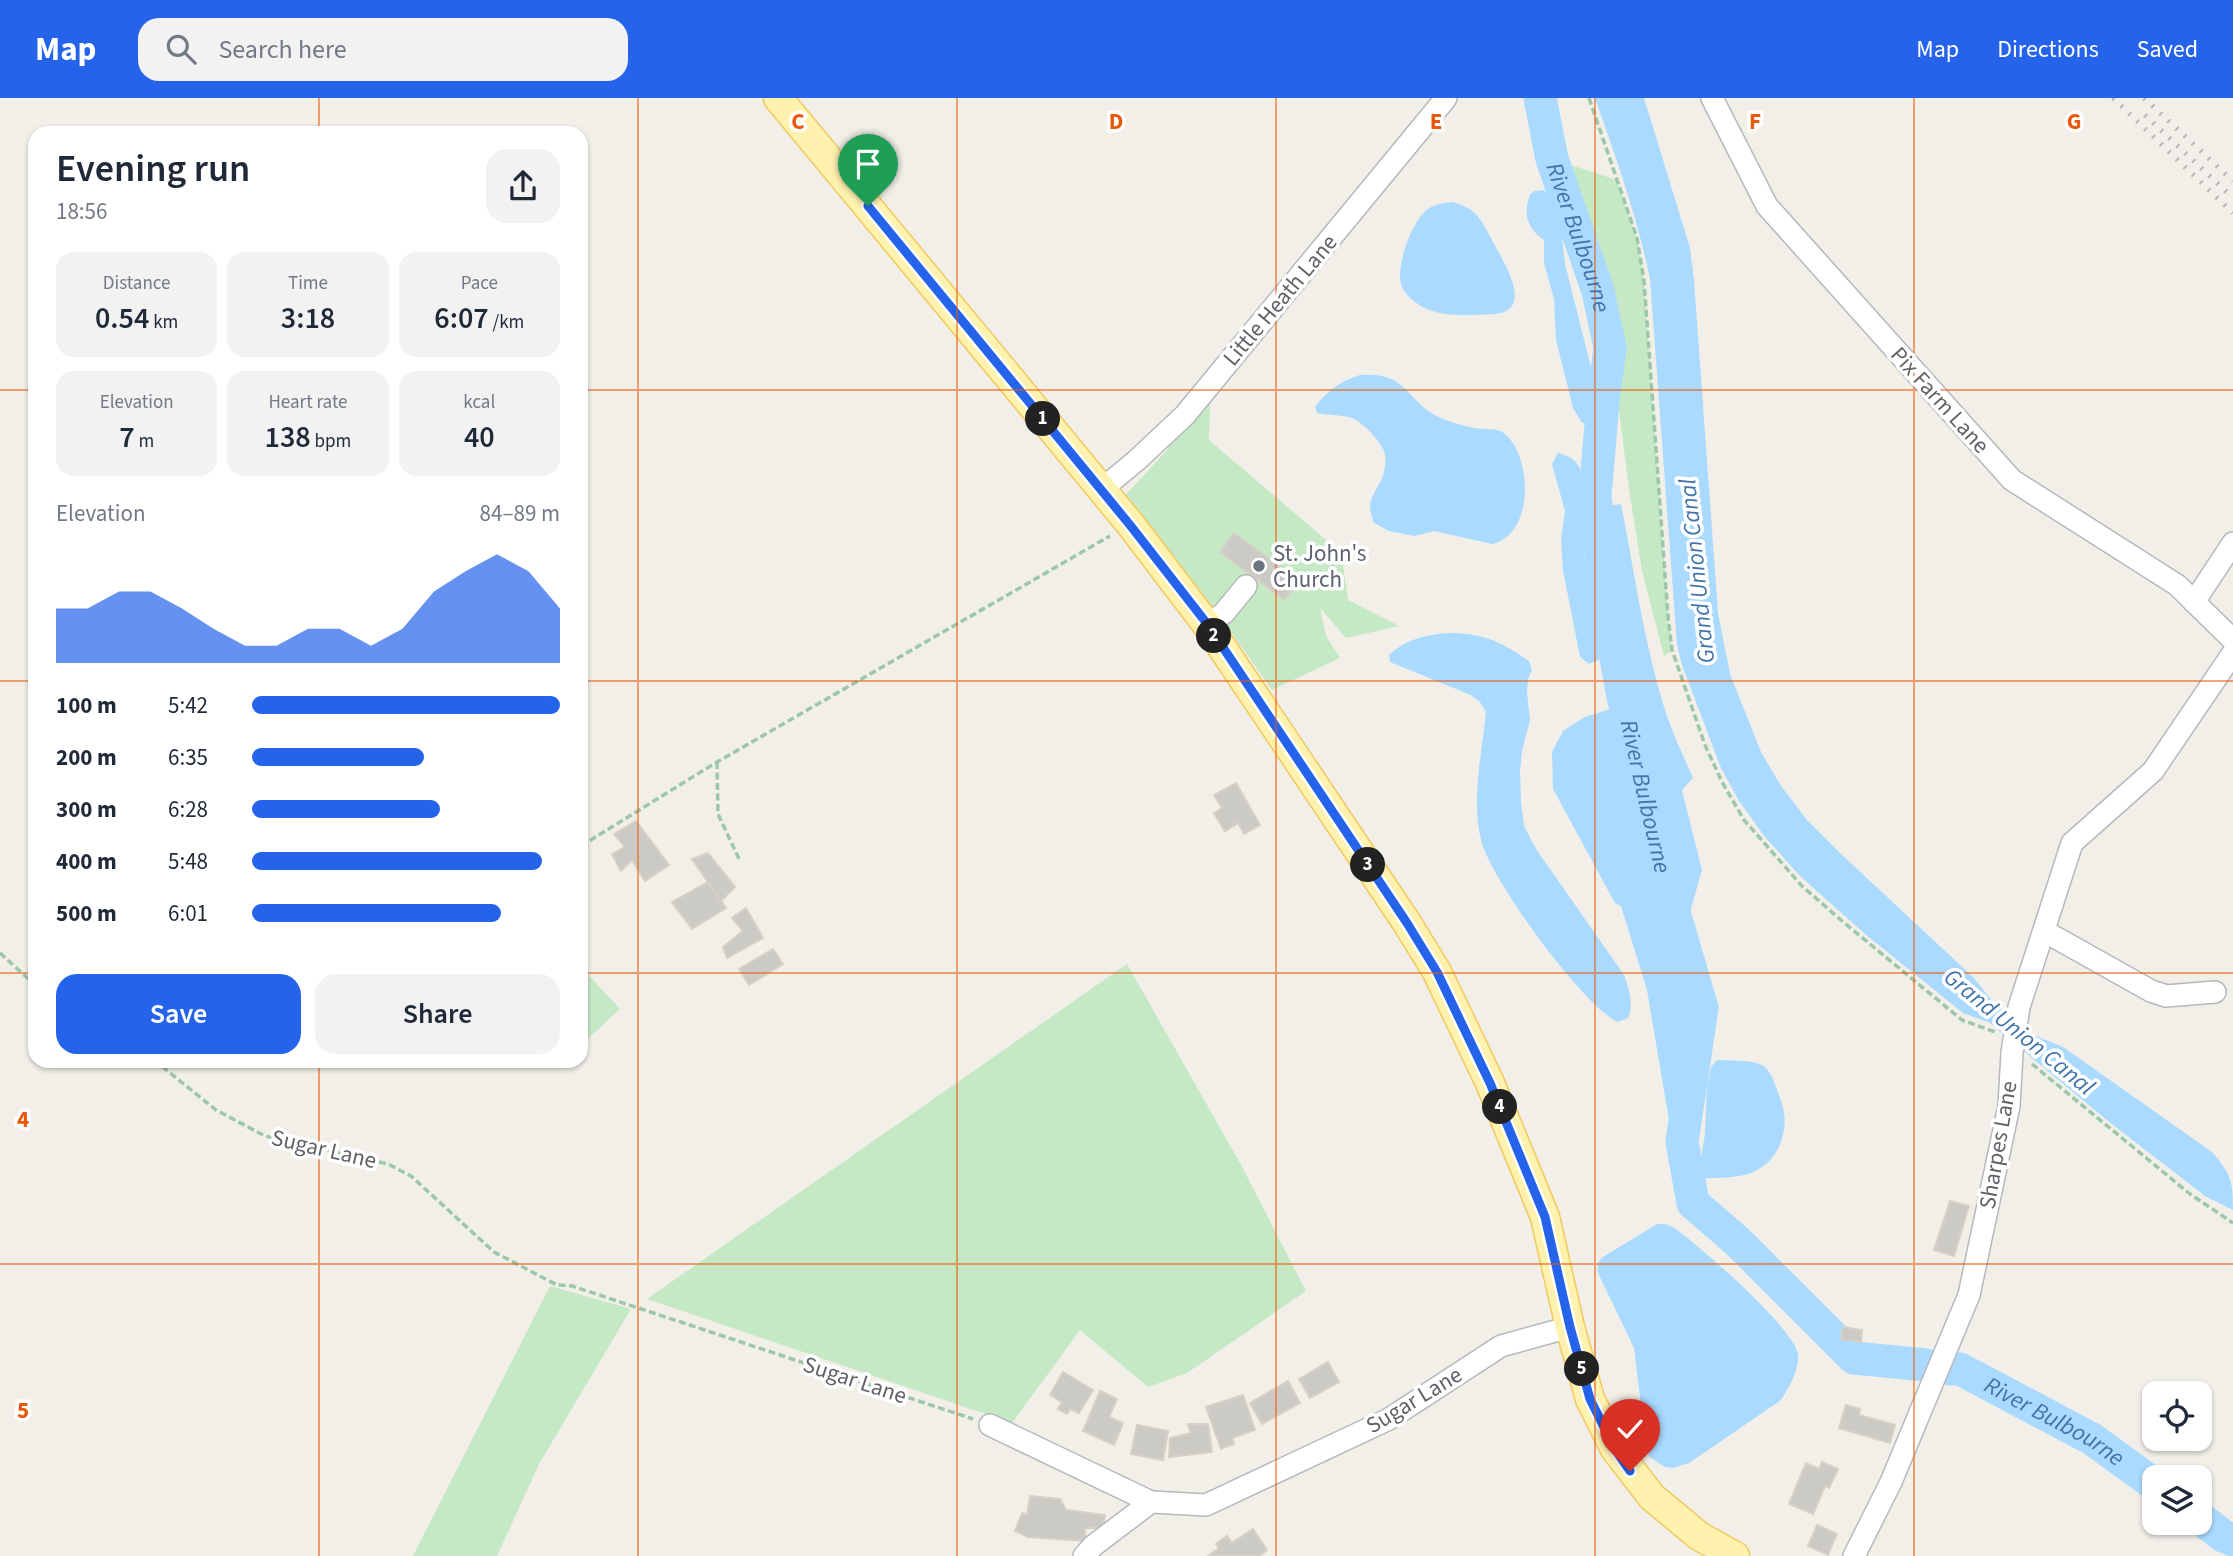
<!DOCTYPE html>
<meta charset="utf-8">
<style>
:root{--surface:#fff;--page:#f2f2f3;--text:#1f2937;--muted:#747a83;--accent:#2563eb}
body{margin:0;font-family:"Source Sans 3",sans-serif;background:var(--page);color:var(--text);height:100vh;display:flex;flex-direction:column;font-size:26px;white-space:nowrap}
*{box-sizing:border-box;margin:0}
p{font-size:23px;color:var(--muted)}
.icon{flex:none;width:38px;height:38px;fill:none;stroke:currentColor;stroke-width:2;stroke-linecap:round;stroke-linejoin:round}
.map{position:relative;flex:1;overflow:hidden}
.side{position:absolute;left:28px;top:28px;width:560px;height:942px;display:flex;flex-direction:column;background:var(--surface);border-radius:21px;box-shadow:0 2px 5px #0004}
.side>*{flex:none}
.tools{position:absolute;left:2142px;top:1283px;display:grid;gap:14px}
.tools a{display:grid;place-items:center;width:70px;height:70px;border-radius:14px;background:var(--surface);box-shadow:0 2px 5px #0004;font-size:35px}
.pin{position:absolute;display:grid;place-items:center;width:60px;height:60px;color:#fff;margin:-72px -30px;border-radius:50% 50% 50% 0;rotate:-45deg;box-shadow:0 0 7px #0007}
.pin .icon{rotate:45deg}
.km{position:absolute;width:35px;height:35px;margin:-18px;border-radius:50%;background:#222;color:#fff;font-size:19px;line-height:35px;text-align:center}
.round{display:grid;place-items:center;flex:none;width:74px;height:74px;border-radius:21px;background:var(--page)}
.head{display:flex;align-items:center;justify-content:space-between;height:119px;padding:0 28px}
h1{font-size:38px;font-weight:600;line-height:52px}
.figures{display:grid;grid-template-columns:repeat(3,1fr);gap:10px;height:119px;padding:7px 28px}
.figures div{display:grid;align-content:center;border-radius:18px;background:var(--page);text-align:center}
.figures b{font-size:30px;font-weight:600}
.figures small{font-size:19px;font-weight:400}
.figures p{font-size:19px}
.chart{height:196px;padding:14px 28px}
.chart p{display:flex;justify-content:space-between}
.chart svg{width:100%;height:126px;margin-top:7px;fill:var(--accent);opacity:.7}
.cta{display:flex;gap:14px;margin-top:auto;padding:14px 28px}
.cta a{flex:1;height:80px;border-radius:21px;background:var(--accent);color:#fff;font-size:28px;font-weight:600;line-height:80px;text-align:center}
.cta a+a{background:var(--page);color:var(--text)}
ul{padding:0 28px;list-style:none;font-size:23px}
li{display:grid;grid-template-columns:112px 84px 1fr;align-items:center;height:52px}
li i{height:18px;border-radius:9px;background:var(--accent)}
header{display:flex;align-items:center;gap:42px;box-sizing:border-box;height:98px;padding:0 35px;background:var(--accent);color:#fff}
header strong{font-size:33px}
nav{display:flex;gap:38px;margin-inline-start:auto;font-size:24px}
.search{width:490px;height:63px;background:var(--page);display:flex;align-items:center;gap:18px;box-sizing:border-box;padding:0 24px;border-radius:21px;color:var(--muted);font-size:26px}
.map>svg:first-child{display:block}
.green{fill:#c5e8c5}
.water{fill:#aadaff}
.lines{fill:none;stroke-linecap:round;stroke-linejoin:round}
.river{stroke:#aadaff;stroke-width:33}
.building{fill:#cccac5;stroke:#d6d1c6;stroke-width:2}
.minor-casing{stroke:#b5b8bc;stroke-width:24}
.major-casing{stroke:#f2c960;stroke-width:31}
.path{stroke:#9cc7a9;stroke-width:3.5;stroke-dasharray:7 3.5;stroke-linecap:butt}
.minor{stroke:#fff;stroke-width:21}
.major{stroke:#fff2af;stroke-width:28}
.rail{stroke:#b6b7b8;stroke-width:5;stroke-dasharray:2 9;stroke-linecap:butt}
.minor-bridge-casing{stroke:#b5b8bc;stroke-width:24;stroke-linecap:butt}
.minor-bridge{stroke:#fff;stroke-width:21}
.route-casing{stroke:#fff;stroke-width:14}
.route{stroke:#2563eb;stroke-width:9}
.grid{fill:none;stroke:#e8590c;stroke-width:2;stroke-opacity:0.55}
.worship-dot{fill:#6b7280;stroke:#fff;stroke-width:2.5}
.labels{text-anchor:middle;dominant-baseline:central;stroke-width:7;stroke-linejoin:round;paint-order:stroke}
.street-label{font-size:23px;fill:#5f6368;stroke:#fff}
.worship-label{font-size:23px;fill:#5b616d;stroke:#fff;text-anchor:start}
.water-label{font-size:24px;font-style:italic;fill:#4174aa;stroke:#fff}
.grid-label{font-size:23px;text-anchor:middle;font-weight:bold;fill:#e8590c;stroke:#fff;stroke-width:7;stroke-linejoin:round;paint-order:stroke}
</style>
<header>
<strong>Map</strong>
<div class="search"><svg class="icon" aria-label="search" viewBox="0 0 24 24"><circle cx="10" cy="10" r="6"/><path d="M15 15l6 6"/></svg>Search here</div>
<nav><a>Map</a><a>Directions</a><a>Saved</a></nav>
</header>
<div class="map">
<svg width="2233" height="1458" viewBox="0 0 2233 1458">
<rect width="100%" height="100%" fill="#f1efe8"/>
<g class="green">
<path d="M1552 61 1617 82 1637 140 1644 183 1668 519 1672 552 1664 558 1642 473 1629 391 1617 296 1598 193Z"/>
<path d="M1210 304 1209 342 1325 441 1343 467 1348 502 1399 528 1346 540 1320 510 1326 538 1340 560 1272 592 1215 511 1123 400 1168 351 1166 348Z"/>
<path d="M1127 866 1240 1065 1306 1193 1187 1275 1148 1289 1080 1232 1012 1325 647 1201Z"/>
<path d="M581 869 620 911 581 947Z"/>
<path d="M550 1188 631 1211 539 1366 497 1458H413Z"/>
</g>
<g class="water">
<path d="M1595 0H1644L1690 150 1694 182 1718 515 1730 576 1761 654 1781 688 1807 722 1841 756 1973 879 1994 905 2036 938 2063 949 2212 1054C2231 1076 2233 1083 2233 1112L2205 1098 2108 1023 1990 925 1963 915 1865 836 1800 778 1765 739 1739 703 1721 670 1682 567 1677 547 1650 181C1637 118 1616 60 1595 0Z"/>
<path d="M1543 92 1552 97 1559 115 1565 166 1593 277 1595 296 1593 320 1588 324 1582 325 1573 310 1556 242 1554 201 1544 165V142C1527 130 1523 117 1530 96L1535 93Z"/>
<path d="M1453 104C1461 107 1470 110 1476 116 1483 124 1488 135 1493 144 1503 163 1536 213 1494 216 1472 217 1440 220 1421 208 1413 203 1406 197 1402 189 1394 171 1412 122 1428 111 1435 106 1444 105 1453 104Z"/>
<path d="M1360 277C1408 273 1405 302 1437 318 1448 324 1462 327 1474 330 1484 332 1497 329 1505 336 1533 360 1534 437 1492 446L1434 433 1414 438 1389 433 1374 425C1365 402 1373 400 1382 380 1385 373 1387 361 1384 353 1379 341 1362 323 1349 319 1339 317 1327 317 1317 315L1315 309C1327 293 1340 283 1360 277Z"/>
<path d="M1558 355C1572 358 1578 364 1583 377L1584 455 1593 486 1600 546 1599 562 1589 566 1580 559 1563 472 1561 440 1565 413 1552 366Z"/>
<path d="M1621 406C1635 477 1645 552 1668 621 1675 641 1685 661 1693 680L1682 692 1702 772 1688 821C1665 744 1641 667 1626 588 1616 529 1614 468 1607 408Z"/>
<path d="M1449 535C1482 535 1502 544 1529 563L1532 572 1528 581 1527 594 1530 622 1522 653 1520 674 1521 704 1524 728 1536 751 1624 877C1629 891 1634 906 1628 920L1618 924C1583 909 1490 780 1481 742 1471 702 1482 655 1486 614L1480 604 1471 597 1390 564 1389 557C1407 541 1425 537 1449 535Z"/>
<path d="M1617 609 1647 742 1689 899 1691 926 1678 1029 1670 1028 1647 892 1621 808 1615 805 1553 691 1552 654 1563 633 1585 619Z"/>
<path d="M1717 962C1730 963 1754 961 1765 969 1773 976 1777 993 1781 1003 1791 1030 1780 1064 1751 1075 1736 1080 1719 1080 1703 1080L1699 1073 1705 1036 1707 988 1711 969Z"/>
<path d="M1657 1126H1665L1673 1129C1697 1146 1796 1231 1798 1257 1799 1273 1789 1289 1781 1302L1689 1365 1673 1370 1665 1369 1650 1359 1645 1350 1640 1333 1642 1315 1634 1250 1597 1173 1599 1163 1603 1159Z"/>
</g>
<g class="lines">
<g class="river">
<path id="s1" d="M1540 0 1552 61 1598 193 1610 250 1603 304 1595 397 1606 503 1622 594 1643 688 1667 790 1702 910 1682 1044 1693 1105 1738 1144 1854 1260 1926 1267"/>
<path id="s2" d="M1951 1271H1960L2092 1341 2154 1386"/>
<path d="M2200 1420 2223 1438 2233 1442"/>
</g>
</g>
<g class="building">
<path d="M1234 435 1299 483 1284 502 1220 454Z"/>
<path d="M1236 685 1260 727 1244 736 1238 725 1225 733 1214 715 1222 710 1214 697Z"/>
<path d="M636 723 669 767 645 783 632 762 621 773 612 756 625 749 614 736Z"/>
<path d="M708 755 735 789 721 803 692 761Z"/>
<path d="M708 784 726 810 692 831 672 804Z"/>
<path d="M746 810 763 840 727 860 723 849 743 833 732 820Z"/>
<path d="M773 851 783 866 749 887 739 871Z"/>
<path d="M1950 1103 1969 1108 1954 1158 1934 1152Z"/>
<path d="M1843 1229 1862 1232 1861 1244 1841 1241Z"/>
<path d="M1328 1264 1339 1284 1310 1300 1299 1281Z"/>
<path d="M1063 1274 1093 1292 1079 1315 1070 1311 1067 1316 1058 1311 1062 1304 1050 1297Z"/>
<path d="M1288 1283 1300 1305 1262 1326 1250 1305Z"/>
<path d="M1100 1293 1117 1301 1109 1319 1123 1325 1114 1347 1083 1333Z"/>
<path d="M1243 1297 1255 1332 1232 1340 1234 1346 1221 1351 1206 1309Z"/>
<path d="M1846 1307 1860 1311 1859 1317 1895 1327 1890 1345 1839 1330Z"/>
<path d="M1188 1326H1208L1212 1354 1169 1359 1170 1340 1191 1335Z"/>
<path d="M1137 1327 1168 1333 1163 1362 1131 1356Z"/>
<path d="M1822 1364 1838 1371 1829 1390 1825 1388 1813 1416 1789 1406 1806 1365 1819 1371Z"/>
<path d="M1030 1398 1060 1401 1066 1412 1105 1417 1103 1430H1085V1443L1028 1439 1015 1433 1022 1415 1027 1417Z"/>
<path d="M1817 1427 1837 1436 1828 1457 1808 1448Z"/>
<path d="M1253 1431 1267 1452 1259 1458H1208L1219 1450 1216 1446 1227 1438 1232 1445Z"/>
</g>
<g class="lines">
<defs>
<g id="minor">
<path d="M1712 0 1767 108 2012 382 2177 487 2233 542"/>
<path d="M1101 392 1137 362 1185 317 1446 0"/>
<path d="M2194 504 2233 445"/>
<path d="M1207 527 1224 515 1246 488"/>
<path d="M2044 833 2151 893 2166 898 2215 894"/>
<path d="M2019 909 2072 745 2153 673 2233 555"/>
<path d="M990 1327 1151 1404 1206 1407 1389 1321 1501 1248 1570 1229"/>
<path d="M1084 1458 1093 1448 1151 1404"/>
<path d="M1854 1458 1891 1384 1969 1197 2009 1008 2012 955"/>
</g>
<path id="major" d="M778 0 1131 427 1207 527 1407 825 1437 874 1490 985 1545 1119 1570 1229 1590 1301 1615 1351 1652 1399 1699 1438 1735 1458"/>
</defs>
<use href="#minor" class="minor-casing"/>
<use href="#major" class="major-casing"/>
<g class="path">
<path d="M1589 0 1637 140 1644 183 1668 519 1672 552 1705 647 1722 684 1744 722 1802 788 1842 823 1962 922 1998 935"/>
<path d="M717 664 718 716 740 763"/>
<path d="M581 748 717 664 1110 438"/>
<path d="M0 855 35 887"/>
<path d="M154 962 216 1012 265 1038 388 1066 411 1078 494 1154 557 1187 572 1188 973 1321"/>
<path d="M2032 966 2190 1096 2233 1125"/>
</g>
<use href="#minor" class="minor"/>
<use href="#major" class="major"/>
<g class="rail">
<path d="M2113 0 2233 115"/>
<path d="M2144 0 2233 83"/>
<path d="M2145 17 2233 100"/>
</g>
<defs>
<path id="minor-bridge" d="M2012 955 2019 909"/>
</defs>
<use href="#minor-bridge" class="minor-bridge-casing"/>
<use href="#minor-bridge" class="minor-bridge"/>
</g>
<g class="lines">
<defs>
<path id="route" d="M868 108 1130 427 1208 527 1407 825 1437 874 1490 985 1545 1119 1570 1229 1590 1301 1615 1351 1630 1373"/>
</defs>
<use href="#route" class="route-casing"/>
<use href="#route" class="route"/>
</g>
<path class="grid" d="M319 0V35M638 0V1458M957 0V1458M1276 0V1458M1595 0V1458M1914 0V1458M0 292H35M581 292H2233M0 583H35M581 583H2233M0 875H35M581 875H2233M319 962V1458M0 1166H2233"/>
<circle class="worship-dot" cx="1259" cy="468" r="7"/>
<g class="labels">
<g class="street-label">
<text transform="translate(1280 202) rotate(-50)">Little Heath Lane</text>
<text transform="translate(1940 302) rotate(48)">Pix Farm Lane</text>
<text transform="translate(1998 1047) rotate(-80)">Sharpes Lane</text>
<text transform="translate(324 1051) rotate(13)">Sugar Lane</text>
<text transform="translate(855 1282) rotate(18)">Sugar Lane</text>
<text transform="translate(1414 1302) rotate(-31)">Sugar Lane</text>
</g>
<g class="worship-label">
<text x="1273" y="455">St. John's<tspan x="1273" dy="26">Church</tspan></text>
</g>
<g class="water-label">
<text stroke="none"><textPath href="#s1" startOffset="145">River Bulbourne</textPath></text>
<text transform="translate(1697 473) rotate(-96)">Grand Union Canal</text>
<text stroke="none"><textPath href="#s1" startOffset="714">River Bulbourne</textPath></text>
<text transform="translate(2019 934) rotate(39)">Grand Union Canal</text>
<text stroke="none"><textPath href="#s2" startOffset="117">River Bulbourne</textPath></text>
</g>
</g>
<g class="grid-label">
<text x="798" y="31">C</text>
<text x="1116" y="31">D</text>
<text x="1436" y="31">E</text>
<text x="1755" y="31">F</text>
<text x="2074" y="31">G</text>
<text x="23" y="1029">4</text>
<text x="23" y="1320">5</text>
</g>
</svg>
<div class="tools">
<a><svg class="icon" aria-label="locate" viewBox="0 0 24 24"><circle cx="12" cy="12" r="6"/><path d="M12 2v4M12 18v4M2 12h4M18 12h4"/></svg></a>
<a><svg class="icon" aria-label="layers" viewBox="0 0 24 24"><path d="M12 4l9 5-9 5-9-5zM3 14l9 5 9-5"/></svg></a>
</div>
<div class="pin" style="left:868px;top:108px;background:#1e9e55"><svg class="icon" aria-label="arrive" viewBox="0 0 24 24"><path d="M6 21V4h12l-3 4 3 4H6"/></svg></div>
<div class="pin" style="left:1630px;top:1373px;background:#d93025"><svg class="icon" aria-label="check" viewBox="0 0 24 24"><path d="M5 12l5 5 9-10"/></svg></div>
<b class="km" style="left:1043px;top:321px">1</b>
<b class="km" style="left:1214px;top:538px">2</b>
<b class="km" style="left:1368px;top:767px">3</b>
<b class="km" style="left:1500px;top:1009px">4</b>
<b class="km" style="left:1582px;top:1271px">5</b>
<section class="side">
<div class="head"><div><h1>Evening run</h1><p>18:56</p></div><a class="round"><svg class="icon" aria-label="share" viewBox="0 0 24 24"><path d="M12 15V3M7 8l5-5 5 5M5 13v7h14v-7"/></svg></a></div>
<div class="figures">
<div><p>Distance</p><b>0.54<small> km</small></b></div>
<div><p>Time</p><b>3:18</b></div>
<div><p>Pace</p><b>6:07<small> /km</small></b></div>
</div>
<div class="figures">
<div><p>Elevation</p><b>7<small> m</small></b></div>
<div><p>Heart rate</p><b>138<small> bpm</small></b></div>
<div><p>kcal</p><b>40</b></div>
</div>
<div class="chart"><p><span>Elevation</span>84–89 m</p>
<svg viewBox="0 0 160 44" preserveAspectRatio="none"><path d="M0 44V25L10 25L20 19L30 19L40 25L50 32L60 38L70 38L80 32L90 32L100 38L110 32L120 19L130 12L140 6L150 12L160 25V44z"/></svg>
</div>
<ul>
<li><b>100 m</b>5:42<i style="width:100%"></i></li>
<li><b>200 m</b>6:35<i style="width:56%"></i></li>
<li><b>300 m</b>6:28<i style="width:61%"></i></li>
<li><b>400 m</b>5:48<i style="width:94%"></i></li>
<li><b>500 m</b>6:01<i style="width:81%"></i></li>
</ul>
<div class="cta"><a>Save</a><a>Share</a></div>
</section>
</div>
